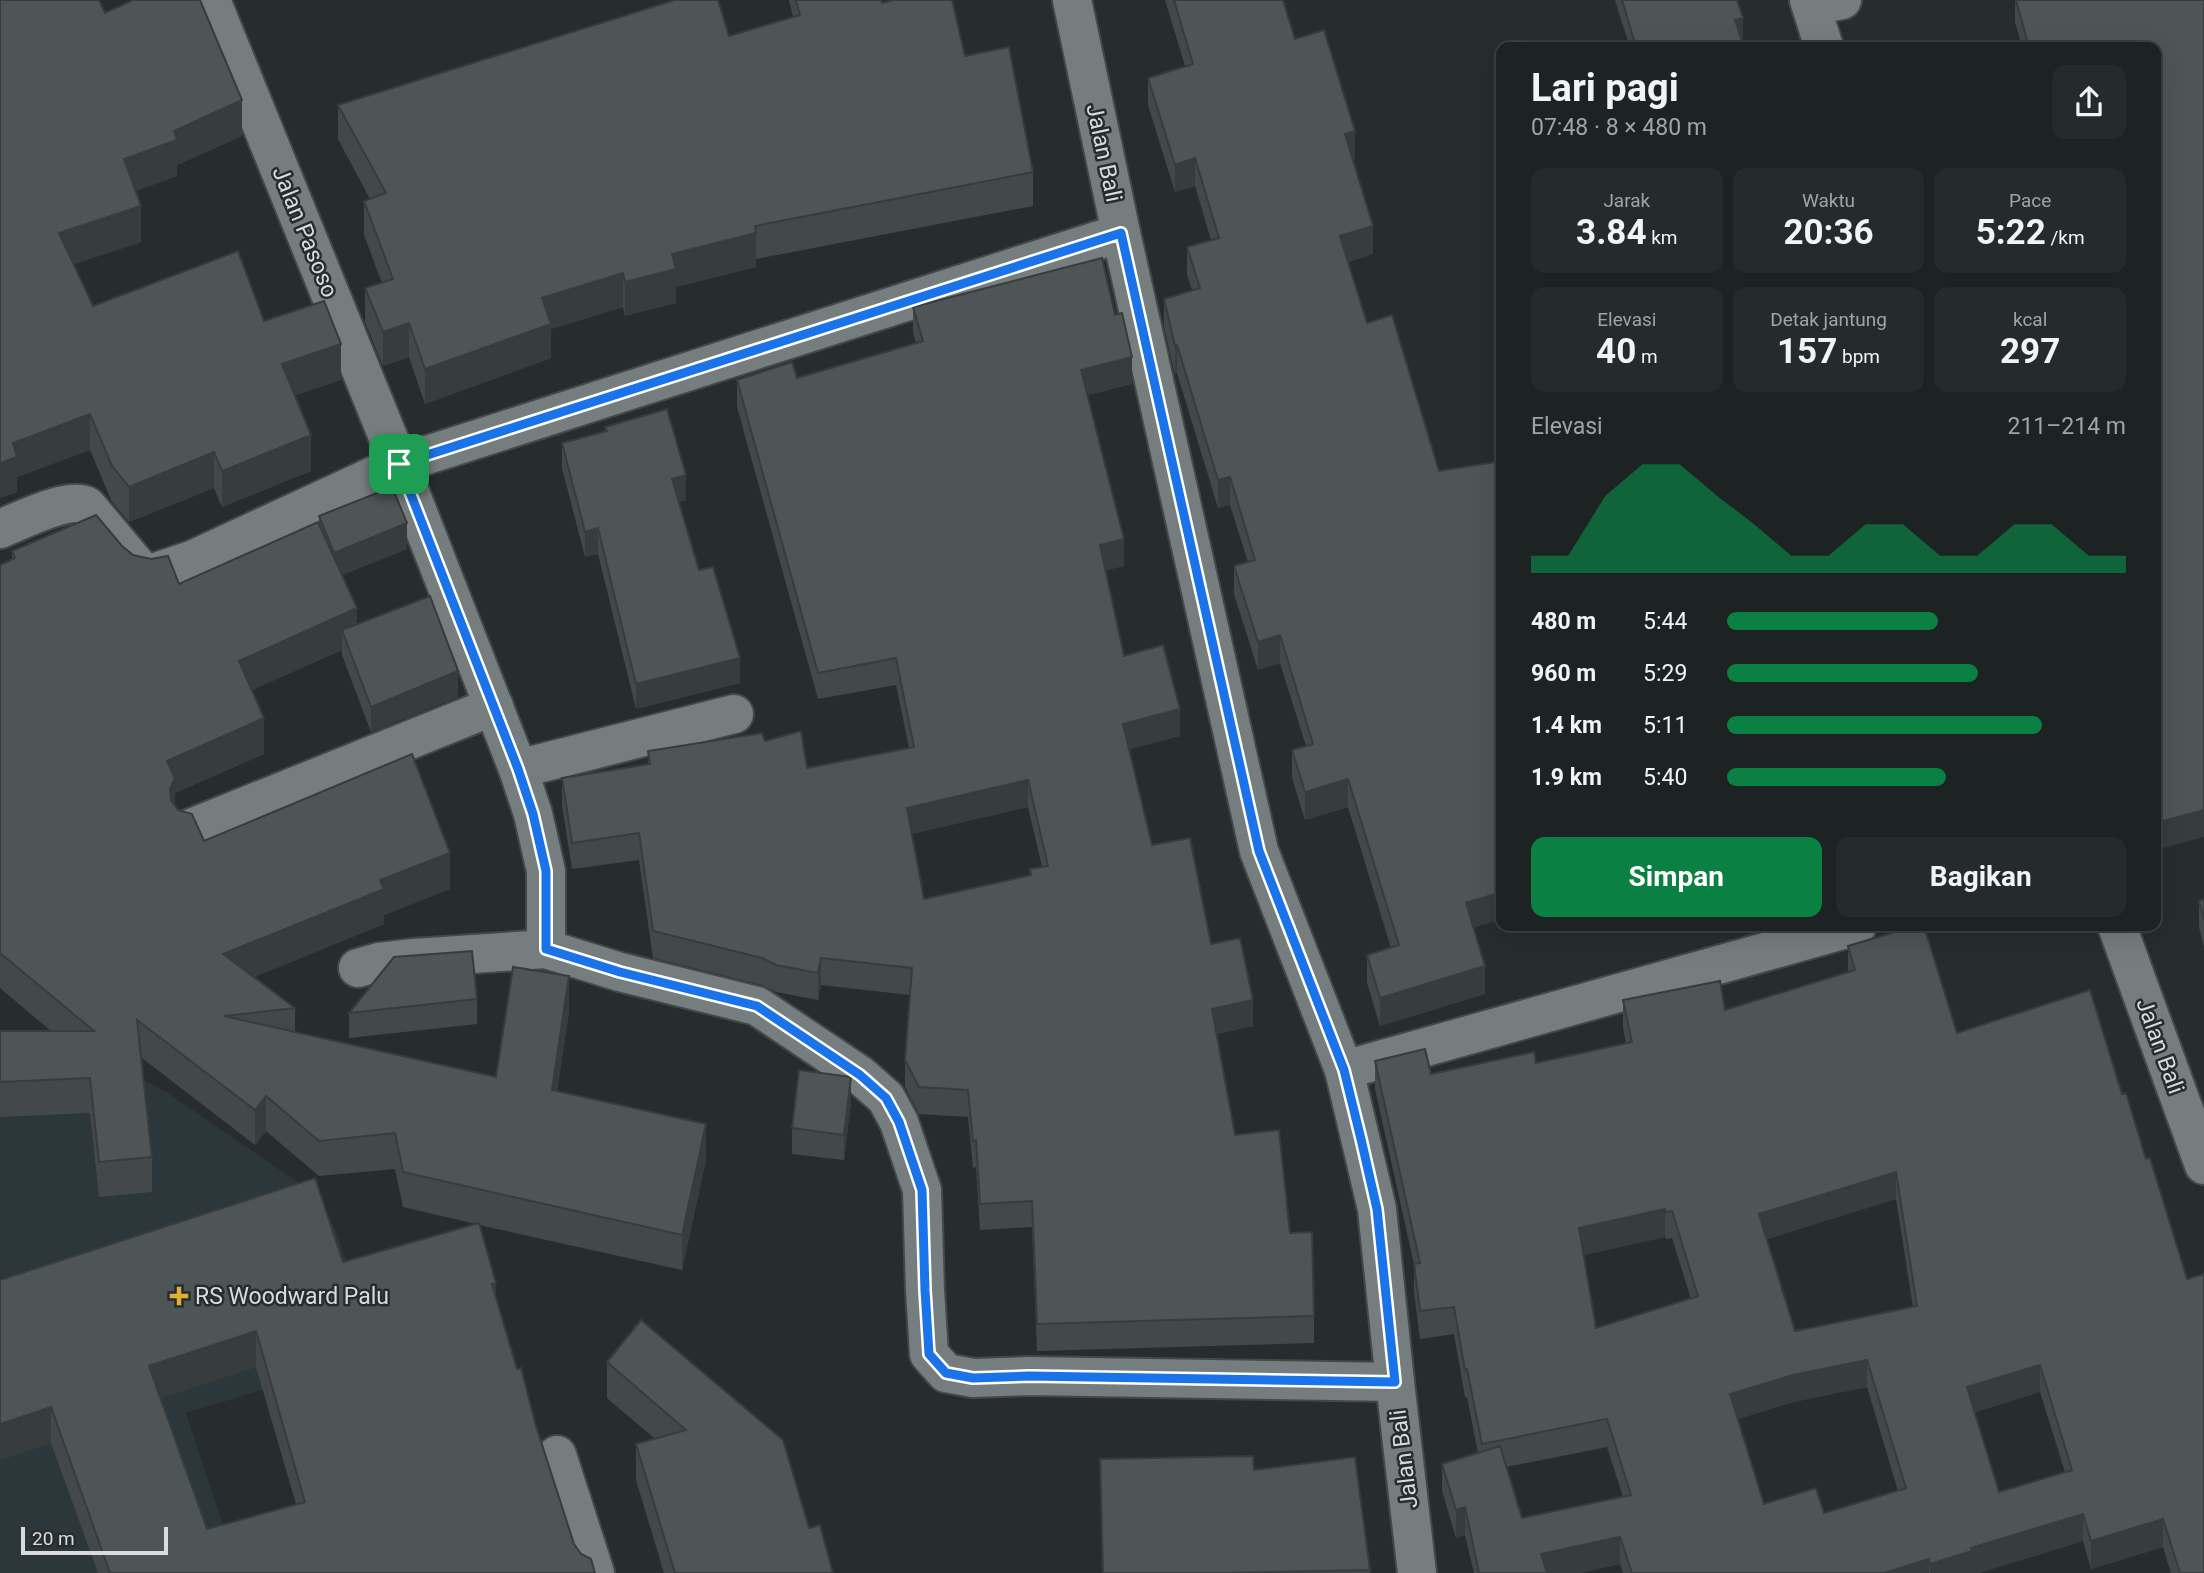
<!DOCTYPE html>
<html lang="id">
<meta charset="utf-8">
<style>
:root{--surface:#1d2222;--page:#252a2a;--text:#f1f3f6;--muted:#a0a4a5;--line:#3b3f40;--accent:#0b8043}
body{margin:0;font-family:Roboto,sans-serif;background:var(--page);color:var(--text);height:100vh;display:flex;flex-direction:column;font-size:26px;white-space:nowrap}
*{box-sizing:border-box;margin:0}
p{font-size:23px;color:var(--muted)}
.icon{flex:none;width:38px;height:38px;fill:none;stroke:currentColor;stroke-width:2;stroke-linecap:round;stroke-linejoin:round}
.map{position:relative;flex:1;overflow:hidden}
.details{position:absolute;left:1496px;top:42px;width:665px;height:889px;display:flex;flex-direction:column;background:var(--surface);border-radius:14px;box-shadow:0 7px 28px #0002,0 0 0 2px var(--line)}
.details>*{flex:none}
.scale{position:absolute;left:21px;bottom:18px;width:147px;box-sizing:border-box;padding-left:7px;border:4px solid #d8dcdd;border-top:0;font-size:19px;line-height:24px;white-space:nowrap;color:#d8dcdd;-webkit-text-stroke:5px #272d2e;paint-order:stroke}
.pin{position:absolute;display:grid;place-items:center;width:60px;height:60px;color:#fff;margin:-30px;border-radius:14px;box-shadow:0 4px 10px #0006}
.round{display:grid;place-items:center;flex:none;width:74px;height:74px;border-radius:14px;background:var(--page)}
.head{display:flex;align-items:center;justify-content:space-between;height:119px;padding:0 35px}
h1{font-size:38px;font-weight:700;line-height:52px}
.metrics{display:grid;grid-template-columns:repeat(3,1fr);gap:10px;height:119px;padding:7px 35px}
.metrics div{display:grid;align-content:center;border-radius:14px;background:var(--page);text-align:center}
.metrics b{font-size:35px;font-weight:700}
.metrics small{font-size:19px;font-weight:400}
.metrics p{font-size:19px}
.chart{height:196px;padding:14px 35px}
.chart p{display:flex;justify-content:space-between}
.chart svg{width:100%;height:126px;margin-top:7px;fill:var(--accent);opacity:.7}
.primary-button{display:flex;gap:14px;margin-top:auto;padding:14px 35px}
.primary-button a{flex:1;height:80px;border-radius:14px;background:var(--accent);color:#fff;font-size:28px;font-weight:700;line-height:80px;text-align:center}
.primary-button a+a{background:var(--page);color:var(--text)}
ul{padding:0 35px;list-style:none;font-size:23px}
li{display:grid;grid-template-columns:112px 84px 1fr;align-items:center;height:52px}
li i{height:18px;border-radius:9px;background:var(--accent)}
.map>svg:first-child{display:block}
.built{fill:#2b373b}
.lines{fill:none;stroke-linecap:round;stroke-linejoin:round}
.minor-casing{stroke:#43494a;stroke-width:42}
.minor{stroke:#767d7f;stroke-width:38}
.wall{fill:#43494b;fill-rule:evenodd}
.shaded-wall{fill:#373c3d}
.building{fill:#4e5557;stroke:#373c3d;stroke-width:2;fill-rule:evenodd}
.route-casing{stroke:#fff;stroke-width:14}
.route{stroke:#1a73e8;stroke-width:9}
.poi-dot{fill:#e2af34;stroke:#272d2e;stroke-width:2.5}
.labels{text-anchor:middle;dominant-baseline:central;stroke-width:5;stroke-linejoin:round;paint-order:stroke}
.street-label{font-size:23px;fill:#d8dcdd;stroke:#272d2e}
.poi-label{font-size:23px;fill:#d8dcdd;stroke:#272d2e;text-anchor:start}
</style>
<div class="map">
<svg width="2204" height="1573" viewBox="0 0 2204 1573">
<rect width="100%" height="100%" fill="#272d2e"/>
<path class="built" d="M0 1035 97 1055 166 1092 321 1198 338 1237 377 1355 186 1413 239 1573H0Z"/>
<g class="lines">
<defs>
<g id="minor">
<path d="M211 0 399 464 1121 233"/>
<path d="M1072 0 1121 233 1259 851 1344 1070 1377 1209 1395 1382 1417 1573"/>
<path d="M1809 0 1824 47"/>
<path d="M1811 6 1842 0"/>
<path d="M0 529C20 521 69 496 87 506L139 568 145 572 153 573 194 559 399 464 518 769 533 814 546 871V949L620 972 757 1006 860 1075 886 1098 899 1122 922 1190 925 1290 929 1354 946 1373 973 1378 1029 1376 1395 1382"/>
<path d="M518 769 734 714"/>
<path d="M191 828 494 706"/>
<path d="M2117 926 2204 1165"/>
<path d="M358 968 379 962 414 958 546 949"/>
<path d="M1344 1070 1857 926"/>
<path d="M557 1455 595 1573"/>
</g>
</defs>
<use href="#minor" class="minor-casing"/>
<use href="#minor" class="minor"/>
</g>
<g class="wall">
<path d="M0 0 105 13 242 136 177 165V176L135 191 141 242 74 264 93 306 264 321 341 380 295 395 311 471 222 507 214 488 129 522 112 502 90 450 17 477V492L0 498Z"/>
<path d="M789 0H881L882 3 965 56 1033 172V206L756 259V267L676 287V303L625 316 623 307 551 329V358L425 404 409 357 383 366 365 322V288L382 283 364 235V201L370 199 338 139V105L729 36 793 17Z"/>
<path d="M1165 0H1283L1295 39 1355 159H1353L1373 254 1348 262 1485 994 1380 1026 1367 983V955L1391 948 1348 807 1305 820 1292 778V750L1306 746 1280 663 1258 670 1234 594V566L1248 562 1230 505 1218 508 1177 373 1175 374 1164 327V299L1192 290 1187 275V247L1211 240 1195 186 1175 192 1148 105V78L1185 66Z"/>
<path d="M1615 0H1737L1743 42H1628Z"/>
<path d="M2015 0H2204L2156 47H2022L2015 22Z"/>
<path d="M913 307 1132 384 1087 395 1124 566 1105 570 1124 656 1180 736 1129 749 1152 845 1211 944 1253 1026 1217 1034 1235 1135 1290 1233 1314 1316V1343L1037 1351 1032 1227 980 1230 976 1167 973 1168 968 1117 919 1114 905 1087V1060L910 995 821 985 818 1000 776 992 762 985 653 958 639 860 572 869 562 805V778L648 764V751L765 741 807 768 909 748 896 685 818 699 737 407V380L797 378 916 343 913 333ZM1028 807 1042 867 1030 869V876L924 899 912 834Z"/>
<path d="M605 427 686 500 679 502 699 570 740 683 636 709 598 554 585 557 562 468V443L605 431Z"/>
<path d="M319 516 407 549 342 575 357 624 458 697 371 732 342 655V650L252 690 264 754 175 793V806L204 841 450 889 384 915V924L254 977 295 1008V1032L496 1077 569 1012 557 1091 706 1160 682 1270 479 1225 496 1299 517 1369 574 1544 595 1573H98L51 1443 0 1460V1280L343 1262 476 1224 403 1207 395 1169 319 1176 266 1131 255 1145 142 1058 152 1157V1192L99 1197 90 1113 0 1117V1031H51L0 988V565L12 559V551L122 546 133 555 179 584 319 524ZM256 1367 296 1504 207 1529 160 1398Z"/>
<path d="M2204 899V947L2199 927V901Z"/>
<path d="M1848 946 1957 1033 2204 1573H2171L2163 1547 2091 1569 2083 1541 1979 1573H1623L1620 1564 1580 1573H1474L1465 1535 1456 1538 1442 1491V1464L1478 1453 1467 1397H1465L1454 1334 1420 1339 1414 1292V1264L1375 1089V1061L1431 1074 1536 1063 1626 1043 1623 1028V1000L1725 1010 1848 972ZM1896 1199 1913 1307 1795 1331 1767 1239ZM1665 1237 1666 1239 1672 1238 1691 1299 1596 1328 1584 1255ZM1867 1387 1898 1491 1824 1513 1764 1504 1738 1419 1793 1402ZM2040 1392 2065 1472 1999 1492 1975 1412ZM1607 1447 1623 1497 1522 1518 1506 1467Z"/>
<path d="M477 999V1024L349 1038V1013Z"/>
<path d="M851 1102 844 1160 792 1154V1128Z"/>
<path d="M607 1362 809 1528 833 1573H664L636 1480V1444L655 1439 607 1398Z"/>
<path d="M1100 1459 1254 1470 1370 1570V1573H1103Z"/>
</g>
<g class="shaded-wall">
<path d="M1743 18V42L1735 44V20Z"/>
<path d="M242 100V136L177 165V176L124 195V159L174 131Z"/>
<path d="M1355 131V159L1345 162V134Z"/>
<path d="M1195 158V186L1175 192V165Z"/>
<path d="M141 206V242L59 269V233Z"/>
<path d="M1373 226V254L1340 264V236Z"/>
<path d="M756 233V267L676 287V303L625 316V282L672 254Z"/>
<path d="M623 273V307L551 329V358L425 404V369L542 298Z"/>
<path d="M409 323V357L383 366V332Z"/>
<path d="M341 344V380L282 400V364Z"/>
<path d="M1177 345V373L1175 374V346Z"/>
<path d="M1132 357V384L1081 397V370Z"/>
<path d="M90 414V450L17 477V492L0 498V463L13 443Z"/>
<path d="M311 435V471L222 507V471Z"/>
<path d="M214 452V488L129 522V487Z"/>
<path d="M686 475V500L672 504V479Z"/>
<path d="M1230 477V505L1218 508V480Z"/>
<path d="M407 523V549L334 578V553Z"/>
<path d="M598 528V554L585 557V532Z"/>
<path d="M1124 539V566L1100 572V545Z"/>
<path d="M357 608V644L342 630V650L239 696V661Z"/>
<path d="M1280 635V663L1258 670V642Z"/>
<path d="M740 658V683L636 709V684Z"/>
<path d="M458 671V697L371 732V707Z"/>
<path d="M1180 709V736L1123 751V724Z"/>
<path d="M264 718V754L175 793V814L170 824 167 761Z"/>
<path d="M1348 779V807L1305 820V792Z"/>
<path d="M1028 780V807L907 835V808Z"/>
<path d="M2204 810V837L2156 850V823Z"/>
<path d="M450 853V889L384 915V924L223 990V954L380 880Z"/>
<path d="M1502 892V919L1466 930V903Z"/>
<path d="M821 958V985L818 1000V973Z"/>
<path d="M1485 966V994L1380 1026V998Z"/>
<path d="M569 976V1012L552 1125V1090Z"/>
<path d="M1253 1000V1026L1212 1035V1009Z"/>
<path d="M851 1077V1102L844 1160V1135Z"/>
<path d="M266 1096V1131L255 1145V1110Z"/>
<path d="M706 1124V1160L682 1270V1235Z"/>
<path d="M1896 1172V1199L1759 1241V1214Z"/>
<path d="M1665 1209V1237L1579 1256V1228Z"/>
<path d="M496 1283V1318L492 1284Z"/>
<path d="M256 1331V1367L149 1402V1366Z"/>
<path d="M1867 1360V1387L1793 1402 1730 1421V1394L1793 1375Z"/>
<path d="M2040 1365V1392L1967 1415V1387Z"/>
<path d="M51 1407V1443L0 1460V1424Z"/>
<path d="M1465 1507V1535L1456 1538V1510Z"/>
<path d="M2083 1514V1541L1979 1573H1930V1564L1971 1548Z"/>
<path d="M2163 1519V1547L2091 1569V1541Z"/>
<path d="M1620 1537V1564L1580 1573H1541V1554Z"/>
<path d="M1929 1559V1573H1884Z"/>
</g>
<g class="building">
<path d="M0 0H99L105 13 133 0H200L242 100 174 131 177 140 124 159 141 206 59 233 93 306 238 251 264 321 324 301 341 344 282 364 311 435 222 471 214 452 129 487 112 466 90 414 13 443 17 457 0 463Z"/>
<path d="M675 0H718L729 36 800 15 796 0H881L882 3 893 0H952L965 56 1009 47 1033 172 755 226 756 233 672 254 676 269 625 282 623 273 542 298 551 324 425 369 409 323 383 332 365 288 393 279 364 201 386 193 338 105Z"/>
<path d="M1174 0H1283L1295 39 1324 30 1355 131 1345 134 1373 226 1340 236 1367 323 1392 315 1439 471 1502 461V892L1466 903 1485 966 1380 998 1367 955 1399 945 1348 779 1305 792 1292 750 1313 744 1280 635 1258 642 1234 566 1255 560 1230 477 1218 480 1177 345 1175 346 1164 299 1200 288 1187 247 1219 238 1195 158 1175 165 1148 78 1193 64Z"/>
<path d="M1622 0H1737L1743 18 1735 20 1744 47H1611L1634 40Z"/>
<path d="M2016 0H2204V810L2156 823V47H2029Z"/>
<path d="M1102 258 1115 315 1122 313 1132 357 1081 370 1124 539 1100 545 1124 656 1163 645 1180 709 1123 724 1152 845 1190 838 1211 944 1240 938 1253 1000 1212 1009 1235 1135 1279 1130 1290 1233 1312 1232 1314 1316 1037 1324 1032 1201 980 1204 976 1140 973 1141 968 1090 919 1087 905 1060 912 968 821 958 818 973 776 965 762 958 653 931 639 833 572 843 562 778 650 764 648 751 762 733 765 741 801 731 807 768 914 747 896 658 818 673 737 380 792 362 797 378 923 341 913 307ZM1028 780 1048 866 1030 869 1031 875 924 899 907 808Z"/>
<path d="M667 409 686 475 672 479 699 570 713 567 740 658 636 684 598 528 585 532 562 443 607 431 605 427Z"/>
<path d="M392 487 407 523 334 553 319 516Z"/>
<path d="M96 515 122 546 133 555 151 559 168 556 179 584 318 522 357 608 239 661 264 718 167 761 175 778 170 789 171 800 178 810 192 814 204 841 412 754 450 853 380 880 384 889 223 954 295 1008 224 1016 496 1077 513 967 569 976 552 1090 706 1124 682 1235 403 1172 395 1133 319 1141 266 1096 255 1110 137 1020 152 1157 99 1162 90 1078 0 1082V1031H94L0 953V565L15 558 12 551Z"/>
<path d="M430 596 458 671 371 707 342 630Z"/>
<path d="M2204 899V920L2199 901Z"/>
<path d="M1915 926H1924L1957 1033 2090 990 2122 1094 2126 1093 2146 1159 2150 1158 2187 1279 2204 1274V1573H2180L2163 1519 2091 1541 2083 1514 1971 1548 1972 1551 1930 1564 1929 1559 1884 1573H1632L1620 1537 1541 1554 1547 1573H1479L1465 1507 1456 1510 1442 1464 1500 1446 1522 1518 1631 1495 1607 1419 1482 1444 1467 1369 1465 1370 1454 1307 1420 1311 1414 1264 1420 1263 1375 1061 1425 1049 1431 1074 1534 1052 1536 1063 1632 1042 1623 1000 1720 981 1725 1010 1855 970 1848 946ZM1896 1172 1917 1306 1795 1331 1759 1214ZM1665 1209 1666 1212 1672 1211 1698 1296 1596 1328 1579 1228ZM1867 1360 1906 1488 1824 1513 1816 1488 1764 1504 1730 1394 1793 1375ZM2040 1365 2072 1470 1999 1492 1967 1387Z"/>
<path d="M472 951 477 999 349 1013 394 957Z"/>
<path d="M799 1070 851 1077 844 1135 792 1128Z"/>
<path d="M315 1178 343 1262 479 1223 496 1283 492 1284 517 1369 521 1368 536 1426 574 1544 581 1554 591 1559 595 1573H110L51 1407 0 1424V1280ZM256 1331 305 1502 207 1529 149 1366Z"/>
<path d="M641 1320 783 1440 809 1528 820 1525 833 1573H675L636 1444 686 1430 607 1362Z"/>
<path d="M1253 1456 1254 1470 1355 1457 1370 1570 1224 1573H1103L1100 1459Z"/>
</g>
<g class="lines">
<defs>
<path id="route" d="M1121 233 1259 851 1344 1070 1361 1139 1377 1209 1395 1382 1029 1376 973 1378 946 1373 929 1354 925 1290 922 1190 899 1122 886 1098 860 1075 757 1006 620 972 546 949V871L533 814 518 769 399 464Z"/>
</defs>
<use href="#route" class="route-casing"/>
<use href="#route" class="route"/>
</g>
<path class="poi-dot" d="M175.5 1285.5h7v7h7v7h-7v7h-7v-7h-7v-7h7z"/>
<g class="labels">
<g class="street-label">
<text transform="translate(1104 153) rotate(78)">Jalan Bali</text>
<text transform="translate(305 232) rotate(68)">Jalan Pasoso</text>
<text transform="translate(2160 1046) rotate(70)">Jalan Bali</text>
<text transform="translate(1404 1459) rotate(-97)">Jalan Bali</text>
</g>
<g class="poi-label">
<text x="195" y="1296">RS Woodward Palu</text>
</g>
</g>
</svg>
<div class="scale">20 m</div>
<div class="pin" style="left:399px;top:464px;background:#1e9e55"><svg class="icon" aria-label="arrive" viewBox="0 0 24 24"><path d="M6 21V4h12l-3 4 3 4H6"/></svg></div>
<section class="details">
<div class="head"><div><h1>Lari pagi</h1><p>07:48 · 8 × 480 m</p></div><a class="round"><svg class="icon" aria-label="share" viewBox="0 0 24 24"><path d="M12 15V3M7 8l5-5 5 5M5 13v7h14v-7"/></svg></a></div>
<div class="metrics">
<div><p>Jarak</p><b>3.84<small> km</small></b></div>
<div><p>Waktu</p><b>20:36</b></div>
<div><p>Pace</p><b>5:22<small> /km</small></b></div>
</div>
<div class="metrics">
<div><p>Elevasi</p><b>40<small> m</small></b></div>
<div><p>Detak jantung</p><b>157<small> bpm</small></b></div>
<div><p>kcal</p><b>297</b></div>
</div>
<div class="chart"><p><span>Elevasi</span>211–214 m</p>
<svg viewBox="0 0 160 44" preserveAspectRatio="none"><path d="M0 44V38L10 38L20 17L30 6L40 6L50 17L60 27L70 38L80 38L90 27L100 27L110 38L120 38L130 27L140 27L150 38L160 38V44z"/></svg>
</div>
<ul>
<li><b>480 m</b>5:44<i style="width:53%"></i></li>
<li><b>960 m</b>5:29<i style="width:63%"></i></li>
<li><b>1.4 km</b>5:11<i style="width:79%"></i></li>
<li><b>1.9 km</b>5:40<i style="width:55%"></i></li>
</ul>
<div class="primary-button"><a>Simpan</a><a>Bagikan</a></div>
</section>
</div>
